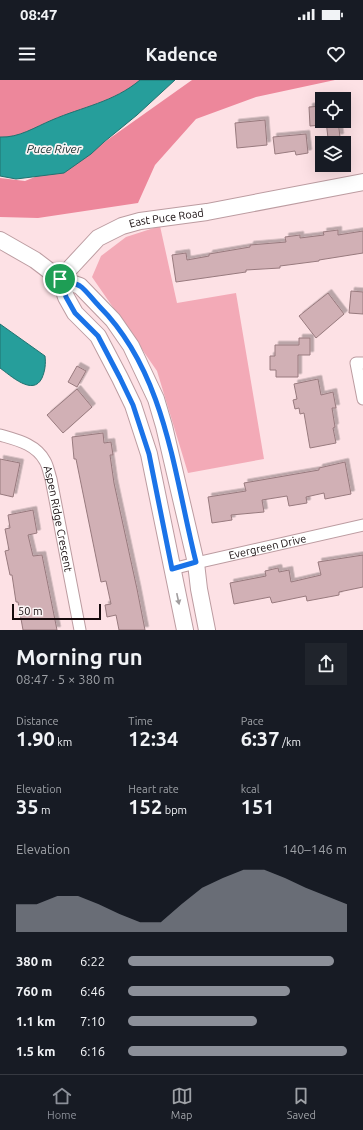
<!DOCTYPE html>
<meta charset="utf-8">
<style>
:root{--surface:#171b24;--page:#20242c;--text:#f1f3f6;--muted:#9ea1a6;--line:#363941;--accent:#8c9099}
body{margin:0;font-family:Ubuntu,sans-serif;background:var(--page);color:var(--text);height:100vh;display:flex;flex-direction:column;font-size:15px;white-space:nowrap}
*{box-sizing:border-box;margin:0}
p{font-size:13px;color:var(--muted)}
.icon{flex:none;width:22px;height:22px;fill:none;stroke:currentColor;stroke-width:2;stroke-linecap:round;stroke-linejoin:round}
.map{position:relative;height:550px;overflow:hidden}
.side{display:flex;flex-direction:column;background:var(--surface);flex:1}
.side>*{flex:none}
.tools{position:absolute;left:315px;top:12px;display:grid;gap:8px}
.tools a{display:grid;place-items:center;width:36px;height:36px;border-radius:0px;background:var(--surface);box-shadow:0 4px 16px #0002;font-size:20px}
.scale{position:absolute;left:12px;bottom:10px;width:89px;box-sizing:border-box;padding-left:4px;border:2px solid #150a0c;border-top:0;font-size:11px;line-height:14px;white-space:nowrap;color:#150a0c;-webkit-text-stroke:3px #fbf4f5;paint-order:stroke}
.pin{position:absolute;display:grid;place-items:center;width:34px;height:34px;color:#fff;margin:-17px;border:2px solid #fff;border-radius:50%;box-shadow:0 1px 4px #0007}
.round{display:grid;place-items:center;flex:none;width:42px;height:42px;border-radius:0px;background:var(--page)}
.headline{display:flex;align-items:center;justify-content:space-between;height:68px;padding:0 16px}
h1{font-size:22px;font-weight:600;line-height:30px}
.figures{display:grid;grid-template-columns:repeat(3,1fr);gap:6px;height:68px;padding:4px 16px}
.figures div{display:grid;align-content:center}
.figures b{font-size:20px;font-weight:600}
.figures small{font-size:11px;font-weight:400}
.figures p{font-size:11px}
.chart{height:112px;padding:8px 16px}
.chart p{display:flex;justify-content:space-between}
.chart svg{width:100%;height:72px;margin-top:4px;fill:var(--accent);opacity:.7}
ul{padding:0 16px;list-style:none;font-size:13px}
li{display:grid;grid-template-columns:64px 48px 1fr;align-items:center;height:30px}
li i{height:10px;border-radius:5px;background:var(--accent)}
.status{display:flex;justify-content:space-between;align-items:center;height:28px;padding:0 20px;background:var(--surface);direction:ltr}
.status svg{height:11px;fill:currentColor}
header{display:flex;justify-content:space-between;align-items:center;height:52px;padding:0 16px;background:var(--surface);font-size:18px;font-weight:600}
.dock{display:flex;justify-content:space-around;align-items:center;height:56px;border-top:1px solid var(--line);background:var(--surface);font-size:11px;color:var(--muted)}
.dock a{display:grid;justify-items:center;gap:2px}
.dock .on{color:var(--accent)}
.map>svg:first-child{display:block}
.green{fill:#f3aab7}
.forest{fill:#ed879b}
.water{fill:#269e9b;stroke:#217270}
.building{fill:#d1b0b5;stroke:#987a7e;filter:url(#shadow)}
.lines{fill:none;stroke-linecap:round;stroke-linejoin:round}
.street-casing{stroke:#bc9ca1;stroke-width:13}
.secondary-casing{stroke:#bc9ca1;stroke-width:18}
.street{stroke:#fff;stroke-width:11}
.secondary{stroke:#fff;stroke-width:16}
.oneway{fill:#a19d9e}
.route-casing{stroke:#fff;stroke-width:8}
.route{stroke:#1a73e8;stroke-width:5}
.labels{text-anchor:middle;dominant-baseline:central;stroke-width:3.5;stroke-linejoin:round;paint-order:stroke}
.street-label{font-size:11px;fill:#150a0c;stroke:#fbf4f5}
.water-label{font-size:12px;font-style:italic;fill:#152e2d;stroke:#fbf4f5}
</style>
<div class="status"><b>08:47</b><svg viewBox="0 0 49 12"><path d="M0 12V9h3v3zM5 12V6h3v6zM10 12V3h3v9zM15 12V0h3v12zM26 1h20v11H26zM47 4h2v5h-2z"/></svg></div>
<header><svg class="icon" aria-label="menu" viewBox="0 0 24 24"><path d="M4 6h16M4 12h16M4 18h16"/></svg>Kadence<svg class="icon" aria-label="heart" viewBox="0 0 24 24"><path d="M12 20l-8-8c-3-5 5-10 8-4 3-6 11-1 8 4z"/></svg></header>
<div class="map">
<svg width="363" height="550" viewBox="0 0 363 550">
<defs>
<filter id="shadow"><feDropShadow dx="3.5" dy="-3.5" stdDeviation="0" flood-color="#0004"/></filter>
</defs>
<rect width="100%" height="100%" fill="#fde1e5"/>
<path class="green" d="M160 146 177 223 236 213 264 379 188 393 157 291 92 197 101 176 126 157Z"/>
<g class="forest">
<path d="M0 0H150L142 8 0 71Z"/>
<path d="M192 0H335L256 17 196 39 155 85 138 123 38 138 0 137V98L25 101 82 78Z"/>
</g>
<g class="water">
<path d="M140 0H175L137 35 104 62 91 74 64 93 16 99 0 96V57C19 58 35 47 52 40 82 27 114 22 140 0Z"/>
<path d="M0 244 45 276C46 284 45 291 42 298 33 317 10 295 0 288Z"/>
</g>
<g class="building">
<path d="M322 26V45L310 46 309 27Z"/>
<path d="M265 40 267 65 237 68 235 43Z"/>
<path d="M326 41H338L340 57 328 58Z"/>
<path d="M306 54 308 73 296 75 295 71 275 74 273 57Z"/>
<path d="M338 150V155L363 151V173L319 180V181L280 186V188L246 190V192L176 202 172 175 186 173 187 180 209 176V174L250 167V165L286 162 285 157 300 155V158L324 155 323 152Z"/>
<path d="M351 211 363 212V234L349 233Z"/>
<path d="M328 213 344 234 316 258 299 236Z"/>
<path d="M299 258H310V275H298V297H276V290H270V276H275V265H299Z"/>
<path d="M77 286 86 291 77 307 68 302Z"/>
<path d="M318 299 321 315 333 312 336 328H332L335 347 333 348 336 363 310 368 304 333 300 334 299 328 295 329 293 320 297 319 294 304Z"/>
<path d="M77 309 92 327 63 353 47 335Z"/>
<path d="M103 353 104 363 111 362 113 375H110L114 403 137 509 145 550H119L116 535 107 537 105 525 111 524 106 501 101 502 76 379H74L72 357Z"/>
<path d="M0 379 20 383 13 417 0 414Z"/>
<path d="M345 382 351 414 325 419 324 413 306 417 307 423 289 426 287 416 262 420 264 432 231 435 232 440 212 443 208 417 246 411 244 403 319 390V388Z"/>
<path d="M33 430 37 453 28 455 33 476 42 475 57 550H23L18 522H16L12 495H10L5 471 9 470 5 449 10 448 8 435Z"/>
<path d="M363 475V507L339 512V515L307 521 306 516 272 523 270 517 234 524 230 503 266 496 265 491 278 488 279 492 289 490 291 502 321 495 318 482Z"/>
</g>
<g class="lines">
<defs>
<g id="street">
<path d="M363 283H356L363 319"/>
<path id="s1" d="M0 355C17 360 36 364 45 381 48 386 49 393 51 399L80 550"/>
<path id="s2" d="M172 489 196 483 363 445"/>
</g>
<g id="secondary">
<path d="M0 160 35 180 60 199 80 206 113 240 131 266 156 319 164 346 196 483 199 509 207 550"/>
<path d="M60 199 66 217 75 233 98 256 120 298 133 325 149 374 185 550"/>
<path id="s3" d="M60 199 98 158 122 146 140 141 207 132 363 102"/>
</g>
</defs>
<use href="#street" class="street-casing"/>
<use href="#secondary" class="secondary-casing"/>
<use href="#street" class="street"/>
<use href="#secondary" class="secondary"/>
</g>
<defs><path id="oneway-solid" d="M-6-.8H1V-3.2L6.5 0L1 3.2V.8H-6Z"/></defs>
<use class="oneway" href="#oneway-solid" transform="translate(178 519) rotate(78)"/>
<g class="lines">
<defs>
<path id="route" d="M60 199C66 201 75 203 80 206 86 210 93 220 99 226 166 293 174 395 196 482L172 489 149 374 133 325 120 298 98 256 75 233 66 217Z"/>
</defs>
<use href="#route" class="route-casing"/>
<use href="#route" class="route"/>
</g>
<g class="labels">
<g class="street-label">
<text stroke="none"><textPath href="#s3" startOffset="128">East Puce Road</textPath></text>
<text stroke="none"><textPath href="#s1" startOffset="113">Aspen Ridge Crescent</textPath></text>
<text stroke="none"><textPath href="#s2" startOffset="98">Evergreen Drive</textPath></text>
</g>
<g class="water-label">
<text x="54" y="68">Puce River</text>
</g>
</g>
</svg>
<div class="tools">
<a><svg class="icon" aria-label="locate" viewBox="0 0 24 24"><circle cx="12" cy="12" r="6"/><path d="M12 2v4M12 18v4M2 12h4M18 12h4"/></svg></a>
<a><svg class="icon" aria-label="layers" viewBox="0 0 24 24"><path d="M12 4l9 5-9 5-9-5zM3 14l9 5 9-5"/></svg></a>
</div>
<div class="scale">50 m</div>
<div class="pin" style="left:60px;top:199px;background:#1e9e55"><svg class="icon" aria-label="arrive" viewBox="0 0 24 24"><path d="M6 21V4h12l-3 4 3 4H6"/></svg></div>
</div>
<section class="side">
<div class="headline"><div><h1>Morning run</h1><p>08:47 · 5 × 380 m</p></div><a class="round"><svg class="icon" aria-label="share" viewBox="0 0 24 24"><path d="M12 15V3M7 8l5-5 5 5M5 13v7h14v-7"/></svg></a></div>
<div class="figures">
<div><p>Distance</p><b>1.90<small> km</small></b></div>
<div><p>Time</p><b>12:34</b></div>
<div><p>Pace</p><b>6:37<small> /km</small></b></div>
</div>
<div class="figures">
<div><p>Elevation</p><b>35<small> m</small></b></div>
<div><p>Heart rate</p><b>152<small> bpm</small></b></div>
<div><p>kcal</p><b>151</b></div>
</div>
<div class="chart"><p><span>Elevation</span>140–146 m</p>
<svg viewBox="0 0 160 44" preserveAspectRatio="none"><path d="M0 44V27L10 27L20 22L30 22L40 27L50 33L60 38L70 38L80 27L90 17L100 11L110 6L120 6L130 11L140 17L150 22L160 27V44z"/></svg>
</div>
<ul>
<li><b>380 m</b>6:22<i style="width:94%"></i></li>
<li><b>760 m</b>6:46<i style="width:74%"></i></li>
<li><b>1.1 km</b>7:10<i style="width:59%"></i></li>
<li><b>1.5 km</b>6:16<i style="width:100%"></i></li>
</ul>
</section>
<nav class="dock">
<a class="on"><svg class="icon" aria-label="home" viewBox="0 0 24 24"><path d="M3 11l9-7 9 7M6 9v11h12V9"/></svg>Home</a>
<a><svg class="icon" aria-label="map" viewBox="0 0 24 24"><path d="M3 6l6-2 6 2 6-2v14l-6 2-6-2-6 2zM9 4v14M15 6v14"/></svg>Map</a>
<a><svg class="icon" aria-label="saved" viewBox="0 0 24 24"><path d="M7 4h10v16l-5-4-5 4z"/></svg>Saved</a>
</nav>
